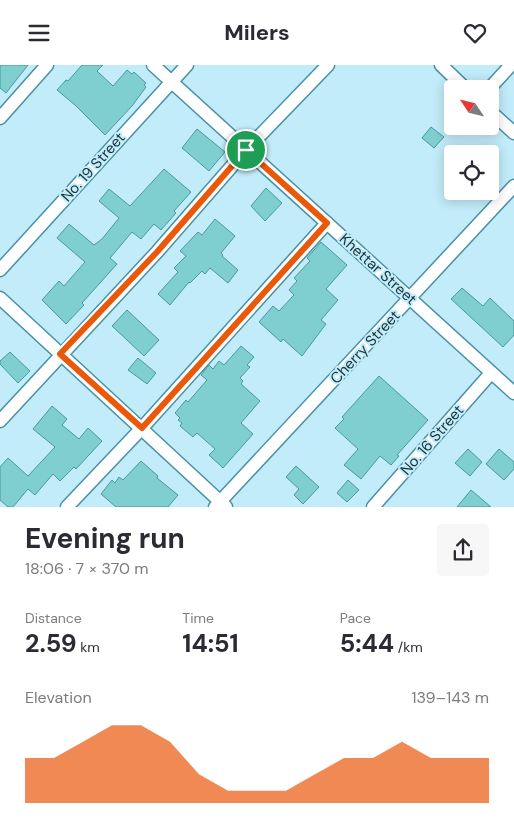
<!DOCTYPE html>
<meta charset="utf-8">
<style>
:root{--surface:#fff;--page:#f7f7f7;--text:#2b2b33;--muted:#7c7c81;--accent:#ea580c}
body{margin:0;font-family:"DM Sans",sans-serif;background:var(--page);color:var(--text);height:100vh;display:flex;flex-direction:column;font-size:19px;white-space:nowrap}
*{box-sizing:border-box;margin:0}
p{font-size:16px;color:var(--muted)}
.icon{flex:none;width:28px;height:28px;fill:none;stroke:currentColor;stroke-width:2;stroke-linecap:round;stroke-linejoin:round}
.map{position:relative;height:442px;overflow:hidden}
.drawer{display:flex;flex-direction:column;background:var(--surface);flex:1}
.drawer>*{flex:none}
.needle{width:32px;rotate:305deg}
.controls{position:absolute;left:444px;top:15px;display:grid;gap:10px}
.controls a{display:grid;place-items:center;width:55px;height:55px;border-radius:5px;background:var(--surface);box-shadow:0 2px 12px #0003;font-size:25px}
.pin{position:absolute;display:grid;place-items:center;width:42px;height:42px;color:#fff;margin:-21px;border:2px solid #fff;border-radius:50%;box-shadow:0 1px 5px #0007}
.round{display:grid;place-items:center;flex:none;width:52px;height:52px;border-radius:5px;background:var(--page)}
.headline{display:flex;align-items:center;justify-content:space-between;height:85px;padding:0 25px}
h1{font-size:28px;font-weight:700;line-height:38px}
.metrics{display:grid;grid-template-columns:repeat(3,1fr);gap:8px;height:85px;padding:5px 25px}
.metrics div{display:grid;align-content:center}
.metrics b{font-size:25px;font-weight:700}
.metrics small{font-size:14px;font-weight:400}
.metrics p{font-size:14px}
.chart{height:140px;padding:10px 25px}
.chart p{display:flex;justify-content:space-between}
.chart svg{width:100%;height:90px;margin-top:5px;fill:var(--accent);opacity:.7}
header{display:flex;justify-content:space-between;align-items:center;height:65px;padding:0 25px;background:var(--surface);font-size:22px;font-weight:700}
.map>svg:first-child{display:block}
.building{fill:#7fced0;stroke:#4a999c}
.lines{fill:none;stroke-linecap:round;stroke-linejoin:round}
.minor-casing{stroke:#4991a5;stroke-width:15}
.minor{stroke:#fff;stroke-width:12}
.route-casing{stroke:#fff;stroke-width:10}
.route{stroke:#ea580c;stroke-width:6}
.labels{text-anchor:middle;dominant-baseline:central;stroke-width:4;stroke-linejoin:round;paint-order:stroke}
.street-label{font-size:15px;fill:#16343c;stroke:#c2ecf9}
</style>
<header><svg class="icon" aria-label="menu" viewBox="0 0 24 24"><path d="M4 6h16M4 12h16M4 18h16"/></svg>Milers<svg class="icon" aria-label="heart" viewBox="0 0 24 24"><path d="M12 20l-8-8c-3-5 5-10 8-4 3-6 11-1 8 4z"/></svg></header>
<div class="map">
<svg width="514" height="442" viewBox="0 0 514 442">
<rect width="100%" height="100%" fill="#c2ecf9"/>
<g class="building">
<path d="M0 0H28L6 28 0 23Z"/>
<path d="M82 0H103L97 6 113 21 127 5 132 9 134 7 146 18 144 20 146 22 132 41 105 70 75 40 57 25 66 15 68 16Z"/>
<path d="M431 62 444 72 434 83 422 73Z"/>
<path d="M197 64 225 87 209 106 182 83Z"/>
<path d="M164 104 191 127 174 146 176 148 161 165 154 159 141 174 132 167 110 193 117 199 82 238 84 240 66 259 42 235 59 216 64 221 85 197 57 173 69 159 94 180 102 174 119 153 99 136 109 124 130 141Z"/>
<path d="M266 123 282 138 265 156 251 141Z"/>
<path d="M215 154 235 171 221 188 223 190 222 191 238 205 228 218 210 203 205 209 202 206 190 218 189 217 170 240 158 229 178 207 174 203 186 191 180 186 198 167 202 170Z"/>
<path d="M321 177 347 200 326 224 338 235 321 255 326 259 302 291 283 274 281 277 259 257 273 241 279 246 294 230 289 225 297 216 294 213 310 196 307 193Z"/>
<path d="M462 223 483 241 490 233 514 256V270L503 282 451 234Z"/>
<path d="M127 245 159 275 144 291 112 261Z"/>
<path d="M241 281 254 292 247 300 250 302 240 313 243 316 241 319 260 336 241 358 253 369 223 403 209 390 215 384 197 368 193 372 180 361 182 358 178 355 180 353 175 348 186 335 188 337 207 315 201 310 209 300 213 304 219 296 224 300Z"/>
<path d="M10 287 30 306 18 318 0 299V296Z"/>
<path d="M138 293 156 308 147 319 128 305Z"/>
<path d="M379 311 428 355 397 390 399 391 391 400 380 391 361 414 344 400 358 384 335 363 344 354 342 352Z"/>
<path d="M52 341 67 354 62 360 79 374 88 363 102 376 76 404 74 402 60 416 53 409 35 430 28 424 13 442H8L0 435V402L8 393 28 411 55 382 33 364Z"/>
<path d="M468 384 482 397 470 411 455 398Z"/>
<path d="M499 384 514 397V404L504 415 486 399Z"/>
<path d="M141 396 158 411 157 413 178 430 168 442H116L101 429 112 415 115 418 119 412 123 415Z"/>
<path d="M296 401 319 422 303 439 294 430 299 424 286 412Z"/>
<path d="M348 415 359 425 347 437 337 428Z"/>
<path d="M471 425 491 442H457Z"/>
</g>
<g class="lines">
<defs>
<g id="minor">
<path d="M153 0 514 328"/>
<path d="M441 0 466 24"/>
<path d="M489 24 511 0"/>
<path d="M490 46 514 68"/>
<path d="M0 53 47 0"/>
<path d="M0 205 187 0"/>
<path d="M0 233 226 442"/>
<path d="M0 356 157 187 246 85 328 0"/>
<path d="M67 442 142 363 327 158"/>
<path d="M215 442 514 121"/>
<path d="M373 442 491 308"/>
</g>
</defs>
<use href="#minor" class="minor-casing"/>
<use href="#minor" class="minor"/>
</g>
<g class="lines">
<defs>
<path id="route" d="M246 85 327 158 142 363 60 289 157 187Z"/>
</defs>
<use href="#route" class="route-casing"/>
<use href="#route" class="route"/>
</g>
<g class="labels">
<g class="street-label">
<text transform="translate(93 102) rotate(-48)">No. 19 Street</text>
<text transform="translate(378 204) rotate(42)">Khettar Street</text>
<text transform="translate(365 282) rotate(-47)">Cherry Street</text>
<text transform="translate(432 375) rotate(-49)">No. 16 Street</text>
</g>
</g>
</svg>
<div class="controls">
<a><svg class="needle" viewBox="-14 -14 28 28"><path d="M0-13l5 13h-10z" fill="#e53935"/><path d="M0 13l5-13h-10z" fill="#7c7c81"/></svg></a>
<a><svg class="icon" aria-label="locate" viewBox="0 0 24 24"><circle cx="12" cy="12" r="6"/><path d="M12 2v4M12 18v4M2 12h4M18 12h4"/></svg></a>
</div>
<div class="pin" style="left:246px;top:85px;background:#1e9e55"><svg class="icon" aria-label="arrive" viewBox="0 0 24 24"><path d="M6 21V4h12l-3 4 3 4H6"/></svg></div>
</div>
<section class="drawer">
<div class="headline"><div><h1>Evening run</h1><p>18:06 · 7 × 370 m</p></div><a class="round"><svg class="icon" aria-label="share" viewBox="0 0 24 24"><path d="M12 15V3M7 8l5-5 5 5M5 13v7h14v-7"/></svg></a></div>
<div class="metrics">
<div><p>Distance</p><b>2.59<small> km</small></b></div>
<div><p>Time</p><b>14:51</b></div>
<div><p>Pace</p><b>5:44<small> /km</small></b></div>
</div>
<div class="chart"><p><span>Elevation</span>139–143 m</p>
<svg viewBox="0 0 160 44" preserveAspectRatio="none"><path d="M0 44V22L10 22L20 14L30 6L40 6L50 14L60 30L70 38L80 38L90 38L100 30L110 22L120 22L130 14L140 22L150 22L160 22V44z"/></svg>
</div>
</section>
